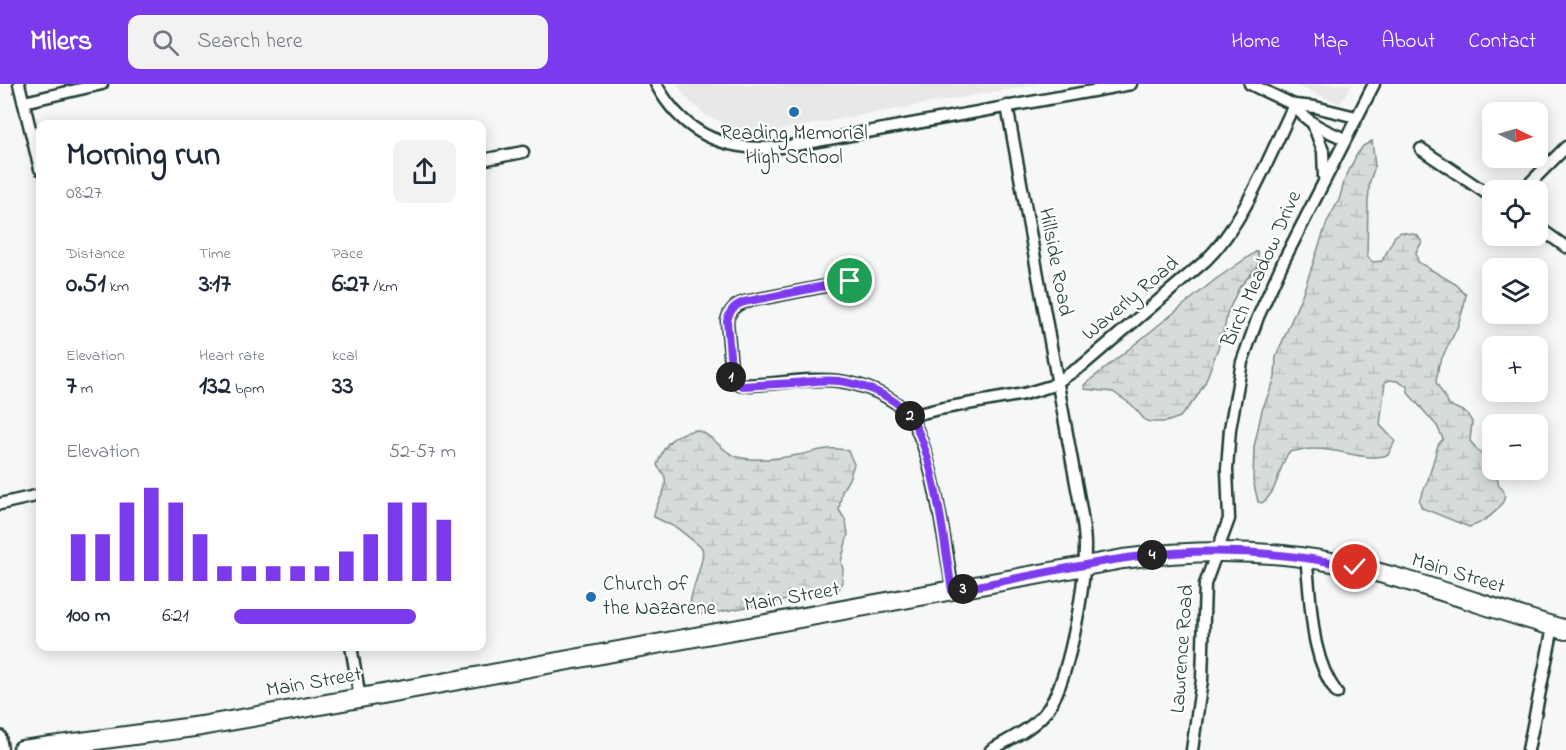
<!DOCTYPE html>
<meta charset="utf-8">
<style>
:root{--surface:#fff;--page:#f2f2f3;--text:#1f2937;--muted:#747a83;--accent:#7c3aed}
body{margin:0;font-family:"Indie Flower",sans-serif;background:var(--page);color:var(--text);height:100vh;display:flex;flex-direction:column;font-size:22px;white-space:nowrap}
*{box-sizing:border-box;margin:0}
p{font-size:20px;color:var(--muted)}
.icon{flex:none;width:33px;height:33px;fill:none;stroke:currentColor;stroke-width:2;stroke-linecap:round;stroke-linejoin:round}
.map{position:relative;flex:1;overflow:hidden}
.details{position:absolute;left:36px;top:36px;width:450px;height:531px;display:flex;flex-direction:column;background:var(--surface);border-radius:12px;box-shadow:0 3px 15px #0003}
.details>*{flex:none}
.needle{width:39px;rotate:95deg}
.fabs{position:absolute;left:1482px;top:18px;display:grid;gap:12px}
.fabs a{display:grid;place-items:center;width:66px;height:66px;border-radius:12px;background:var(--surface);box-shadow:0 3px 15px #0003;font-size:30px}
.pin{position:absolute;display:grid;place-items:center;width:51px;height:51px;color:#fff;margin:-26px;border:3px solid #fff;border-radius:50%;box-shadow:0 2px 6px #0007}
.km{position:absolute;width:30px;height:30px;margin:-15px;border-radius:50%;background:#222;color:#fff;font-size:16px;line-height:30px;text-align:center}
.round{display:grid;place-items:center;flex:none;width:63px;height:63px;border-radius:12px;background:var(--page)}
.overview{display:flex;align-items:center;justify-content:space-between;height:102px;padding:0 30px}
h1{font-size:33px;font-weight:700;line-height:45px}
.metrics{display:grid;grid-template-columns:repeat(3,1fr);gap:9px;height:102px;padding:6px 30px}
.metrics div{display:grid;align-content:center}
.metrics b{font-size:26px;font-weight:700}
.metrics small{font-size:16px;font-weight:400}
.metrics p{font-size:16px}
.chart{height:168px;padding:12px 30px}
.chart p{display:flex;justify-content:space-between}
.chart svg{width:100%;height:108px;margin-top:6px;stroke:var(--accent);stroke-width:6}
ul{padding:0 30px;list-style:none;font-size:20px}
li{display:grid;grid-template-columns:96px 72px 1fr;align-items:center;height:45px}
li i{height:15px;border-radius:8px;background:var(--accent)}
header{display:flex;align-items:center;gap:36px;box-sizing:border-box;height:84px;padding:0 30px;background:var(--accent);color:#fff}
header strong{font-size:28px}
nav{display:flex;gap:33px;margin-inline-start:auto;font-size:21px}
.search{width:420px;height:54px;background:var(--page);display:flex;align-items:center;gap:15px;box-sizing:border-box;padding:0 21px;border-radius:12px;color:var(--muted);font-size:22px}
.map>svg:first-child{display:block}
.built{fill:#e6e9e8}
.wetland{fill:url(#wetland-marsh);stroke:#7a8c88;stroke-width:1.5}
.lines{fill:none;stroke-linecap:round;stroke-linejoin:round}
.minor-casing{stroke:#1f3d34;stroke-width:15}
.primary-casing{stroke:#1f3d34;stroke-width:22}
.minor{stroke:#fff;stroke-width:10}
.primary{stroke:#fff;stroke-width:18}
.route-casing{stroke:#fff;stroke-width:12}
.route{stroke:#7c3aed;stroke-width:8}
.poi-dot{fill:#1f6fb2;stroke:#fff;stroke-width:2}
.labels{text-anchor:middle;dominant-baseline:central;stroke-width:4.5;stroke-linejoin:round;paint-order:stroke}
.poi-label{font-size:21px;fill:#1f3d34;stroke:#fff}
.street-label{font-size:21px;fill:#1f3d34;stroke:#fff}
</style>
<header>
<strong>Milers</strong>
<div class="search"><svg class="icon" aria-label="search" viewBox="0 0 24 24"><circle cx="10" cy="10" r="6"/><path d="M15 15l6 6"/></svg>Search here</div>
<nav><a>Home</a><a>Map</a><a>About</a><a>Contact</a></nav>
</header>
<div class="map">
<svg width="1566" height="666" viewBox="0 0 1566 666">
<defs>
<pattern id="wetland-marsh" width="20" height="14" patternUnits="userSpaceOnUse" patternTransform="scale(1.5)"><rect width="20" height="14" fill="#d6dcdb"/><path d="M1 5h8M5 5V1M11 12h8M15 12V8" fill="none" stroke="#b7bebd"/></pattern>
</defs>
<rect width="100%" height="100%" fill="#f6f7f7"/>
<filter id="ink" filterUnits="userSpaceOnUse"><feTurbulence type="fractalNoise" baseFrequency=".0167" numOctaves="2"/><feDisplacementMap in="SourceGraphic" scale="12" xChannelSelector="R" yChannelSelector="G"/><feConvolveMatrix kernelMatrix="1 2 1 2 8 2 1 2 1" color-interpolation-filters="sRGB"/></filter>
<g filter="url(#ink)">
<g class="built">
<path d="M677 0H1038L768 48 744 47 707 32 687 15Z"/>
<path d="M1293 0H1352L1340 20Z"/>
</g>
<g class="wetland">
<path d="M1372 57 1375 82 1370 97 1368 117 1367 173 1373 178 1382 177 1395 152 1401 148 1417 151 1422 158 1416 168 1418 178 1457 201 1466 211 1464 222 1457 244 1439 280 1436 298 1449 321 1467 329 1469 333 1472 338 1470 357 1485 375 1492 380V386H1495L1499 402C1518 416 1483 440 1469 443L1422 424 1419 417 1428 396 1438 361 1443 355 1437 342 1408 309V303L1397 297 1390 296 1385 298 1380 341 1395 357 1388 371C1369 377 1347 368 1328 366 1315 364 1301 365 1289 368 1278 383 1279 407 1262 419L1258 418 1253 396 1254 363 1262 326 1275 294 1276 273 1304 206 1327 138 1339 116 1345 95 1356 72 1363 62Z"/>
<path d="M1257 167 1259 176 1256 184 1239 204 1227 230 1224 248 1205 299 1196 314 1180 333 1166 338H1150L1145 336 1132 321 1113 308 1085 305 1084 301 1216 195Z"/>
<path d="M696 346C715 351 723 371 742 374 761 377 780 374 798 371 816 368 830 361 848 367L854 380 849 395 842 407 839 426 846 437 848 450 841 478 843 485 842 498 838 507 708 530C704 530 698 531 694 529 681 523 707 478 702 464L677 444 654 433C654 419 668 409 665 394 664 388 659 386 657 381 665 358 673 350 696 346Z"/>
</g>
<g class="lines">
<defs>
<g id="minor">
<path d="M19 0 40 85"/>
<path d="M656 0C685 54 732 70 790 62L1131 0"/>
<path d="M1250 0 1294 21 1315 23 1356 33"/>
<path d="M24 18 102 0"/>
<path d="M1294 21C1307 39 1324 46 1345 55"/>
<path d="M1313 40 1323 67 1324 93"/>
<path d="M1421 65 1492 113"/>
<path d="M482 76 523 68"/>
<path d="M1523 106 1566 63"/>
<path d="M1538 143 1566 163"/>
<path d="M851 197 744 218C735 221 729 227 727 237L732 294 735 299 743 301C773 301 810 293 839 297 862 300 893 312 908 330 933 362 945 465 953 507"/>
<path d="M910 332 939 325 1024 310 1051 302 1083 281 1205 177C1244 140 1270 70 1294 21"/>
<path d="M0 420 40 411"/>
<path d="M1306 474C1312 519 1309 572 1337 609"/>
<path d="M351 562 360 614"/>
<path d="M0 652 2 666"/>
<path d="M991 666C1008 656 1030 646 1044 630 1069 602 1085 502 1085 463 1085 442 1080 420 1076 399L1007 22"/>
<path d="M1192 666 1202 596 1205 500 1229 435 1227 385 1230 345 1242 278 1258 233 1283 178 1374 0"/>
<path d="M1528 666 1553 543"/>
</g>
<path id="primary" d="M22 666 201 642 360 614 1123 475C1195 465 1271 465 1342 480 1418 496 1491 525 1566 546"/>
</defs>
<use href="#minor" class="minor-casing"/>
<use href="#primary" class="primary-casing"/>
<use href="#minor" class="minor"/>
<use href="#primary" class="primary"/>
</g>
</g>
<g class="lines" filter="url(#ink)">
<defs>
<path id="route" d="M850 197 744 218C734 221 729 227 727 237L732 294 735 298 743 302C760 301 777 300 794 299 809 298 824 295 839 297 862 300 894 312 908 330 934 362 945 464 952 507 1024 494 1101 474 1173 469 1234 465 1296 470 1355 483"/>
</defs>
<use href="#route" class="route-casing"/>
<use href="#route" class="route"/>
</g>
<g class="poi-dot">
<circle cx="794" cy="28" r="6"/>
<circle cx="591" cy="513" r="6"/>
</g>
<g class="labels">
<g class="poi-label">
<text x="794" y="50">Reading Memorial<tspan x="794" dy="24">High School</tspan></text>
<text x="603" y="501" text-anchor="start">Church of<tspan x="603" dy="24">the Nazarene</tspan></text>
</g>
<g class="street-label">
<text transform="translate(1055 178) rotate(79)">Hillside Road</text>
<text transform="translate(1262 185) rotate(-66)">Birch Meadow Drive</text>
<text transform="translate(1131 215) rotate(-40)">Waverly Road</text>
<text transform="translate(1458 490) rotate(17)">Main Street</text>
<text transform="translate(792 514) rotate(-10)">Main Street</text>
<text transform="translate(1183 565) rotate(-86)">Lawrence Road</text>
<text transform="translate(314 599) rotate(-10)">Main Street</text>
</g>
</g>
</svg>
<div class="fabs">
<a><svg class="needle" viewBox="-14 -14 28 28"><path d="M0-13l5 13h-10z" fill="#e53935"/><path d="M0 13l5-13h-10z" fill="#747a83"/></svg></a>
<a><svg class="icon" aria-label="locate" viewBox="0 0 24 24"><circle cx="12" cy="12" r="6"/><path d="M12 2v4M12 18v4M2 12h4M18 12h4"/></svg></a>
<a><svg class="icon" aria-label="layers" viewBox="0 0 24 24"><path d="M12 4l9 5-9 5-9-5zM3 14l9 5 9-5"/></svg></a>
<a>+</a>
<a>−</a>
</div>
<div class="pin" style="left:850px;top:197px;background:#1e9e55"><svg class="icon" aria-label="arrive" viewBox="0 0 24 24"><path d="M6 21V4h12l-3 4 3 4H6"/></svg></div>
<div class="pin" style="left:1355px;top:483px;background:#d93025"><svg class="icon" aria-label="check" viewBox="0 0 24 24"><path d="M5 12l5 5 9-10"/></svg></div>
<b class="km" style="left:731px;top:293px">1</b>
<b class="km" style="left:910px;top:332px">2</b>
<b class="km" style="left:963px;top:505px">3</b>
<b class="km" style="left:1152px;top:471px">4</b>
<section class="details">
<div class="overview"><div><h1>Morning run</h1><p>08:27</p></div><a class="round"><svg class="icon" aria-label="share" viewBox="0 0 24 24"><path d="M12 15V3M7 8l5-5 5 5M5 13v7h14v-7"/></svg></a></div>
<div class="metrics">
<div><p>Distance</p><b>0.51<small> km</small></b></div>
<div><p>Time</p><b>3:17</b></div>
<div><p>Pace</p><b>6:27<small> /km</small></b></div>
</div>
<div class="metrics">
<div><p>Elevation</p><b>7<small> m</small></b></div>
<div><p>Heart rate</p><b>132<small> bpm</small></b></div>
<div><p>kcal</p><b>33</b></div>
</div>
<div class="chart"><p><span>Elevation</span>52–57 m</p>
<svg viewBox="0 0 160 44" preserveAspectRatio="none"><path d="M5 44V25M15 44V25M25 44V12M35 44V6M45 44V12M55 44V25M65 44V38M75 44V38M85 44V38M95 44V38M105 44V38M115 44V32M125 44V25M135 44V12M145 44V12M155 44V19"/></svg>
</div>
<ul>
<li><b>100 m</b>6:21<i style="width:82%"></i></li>
</ul>
</section>
</div>
